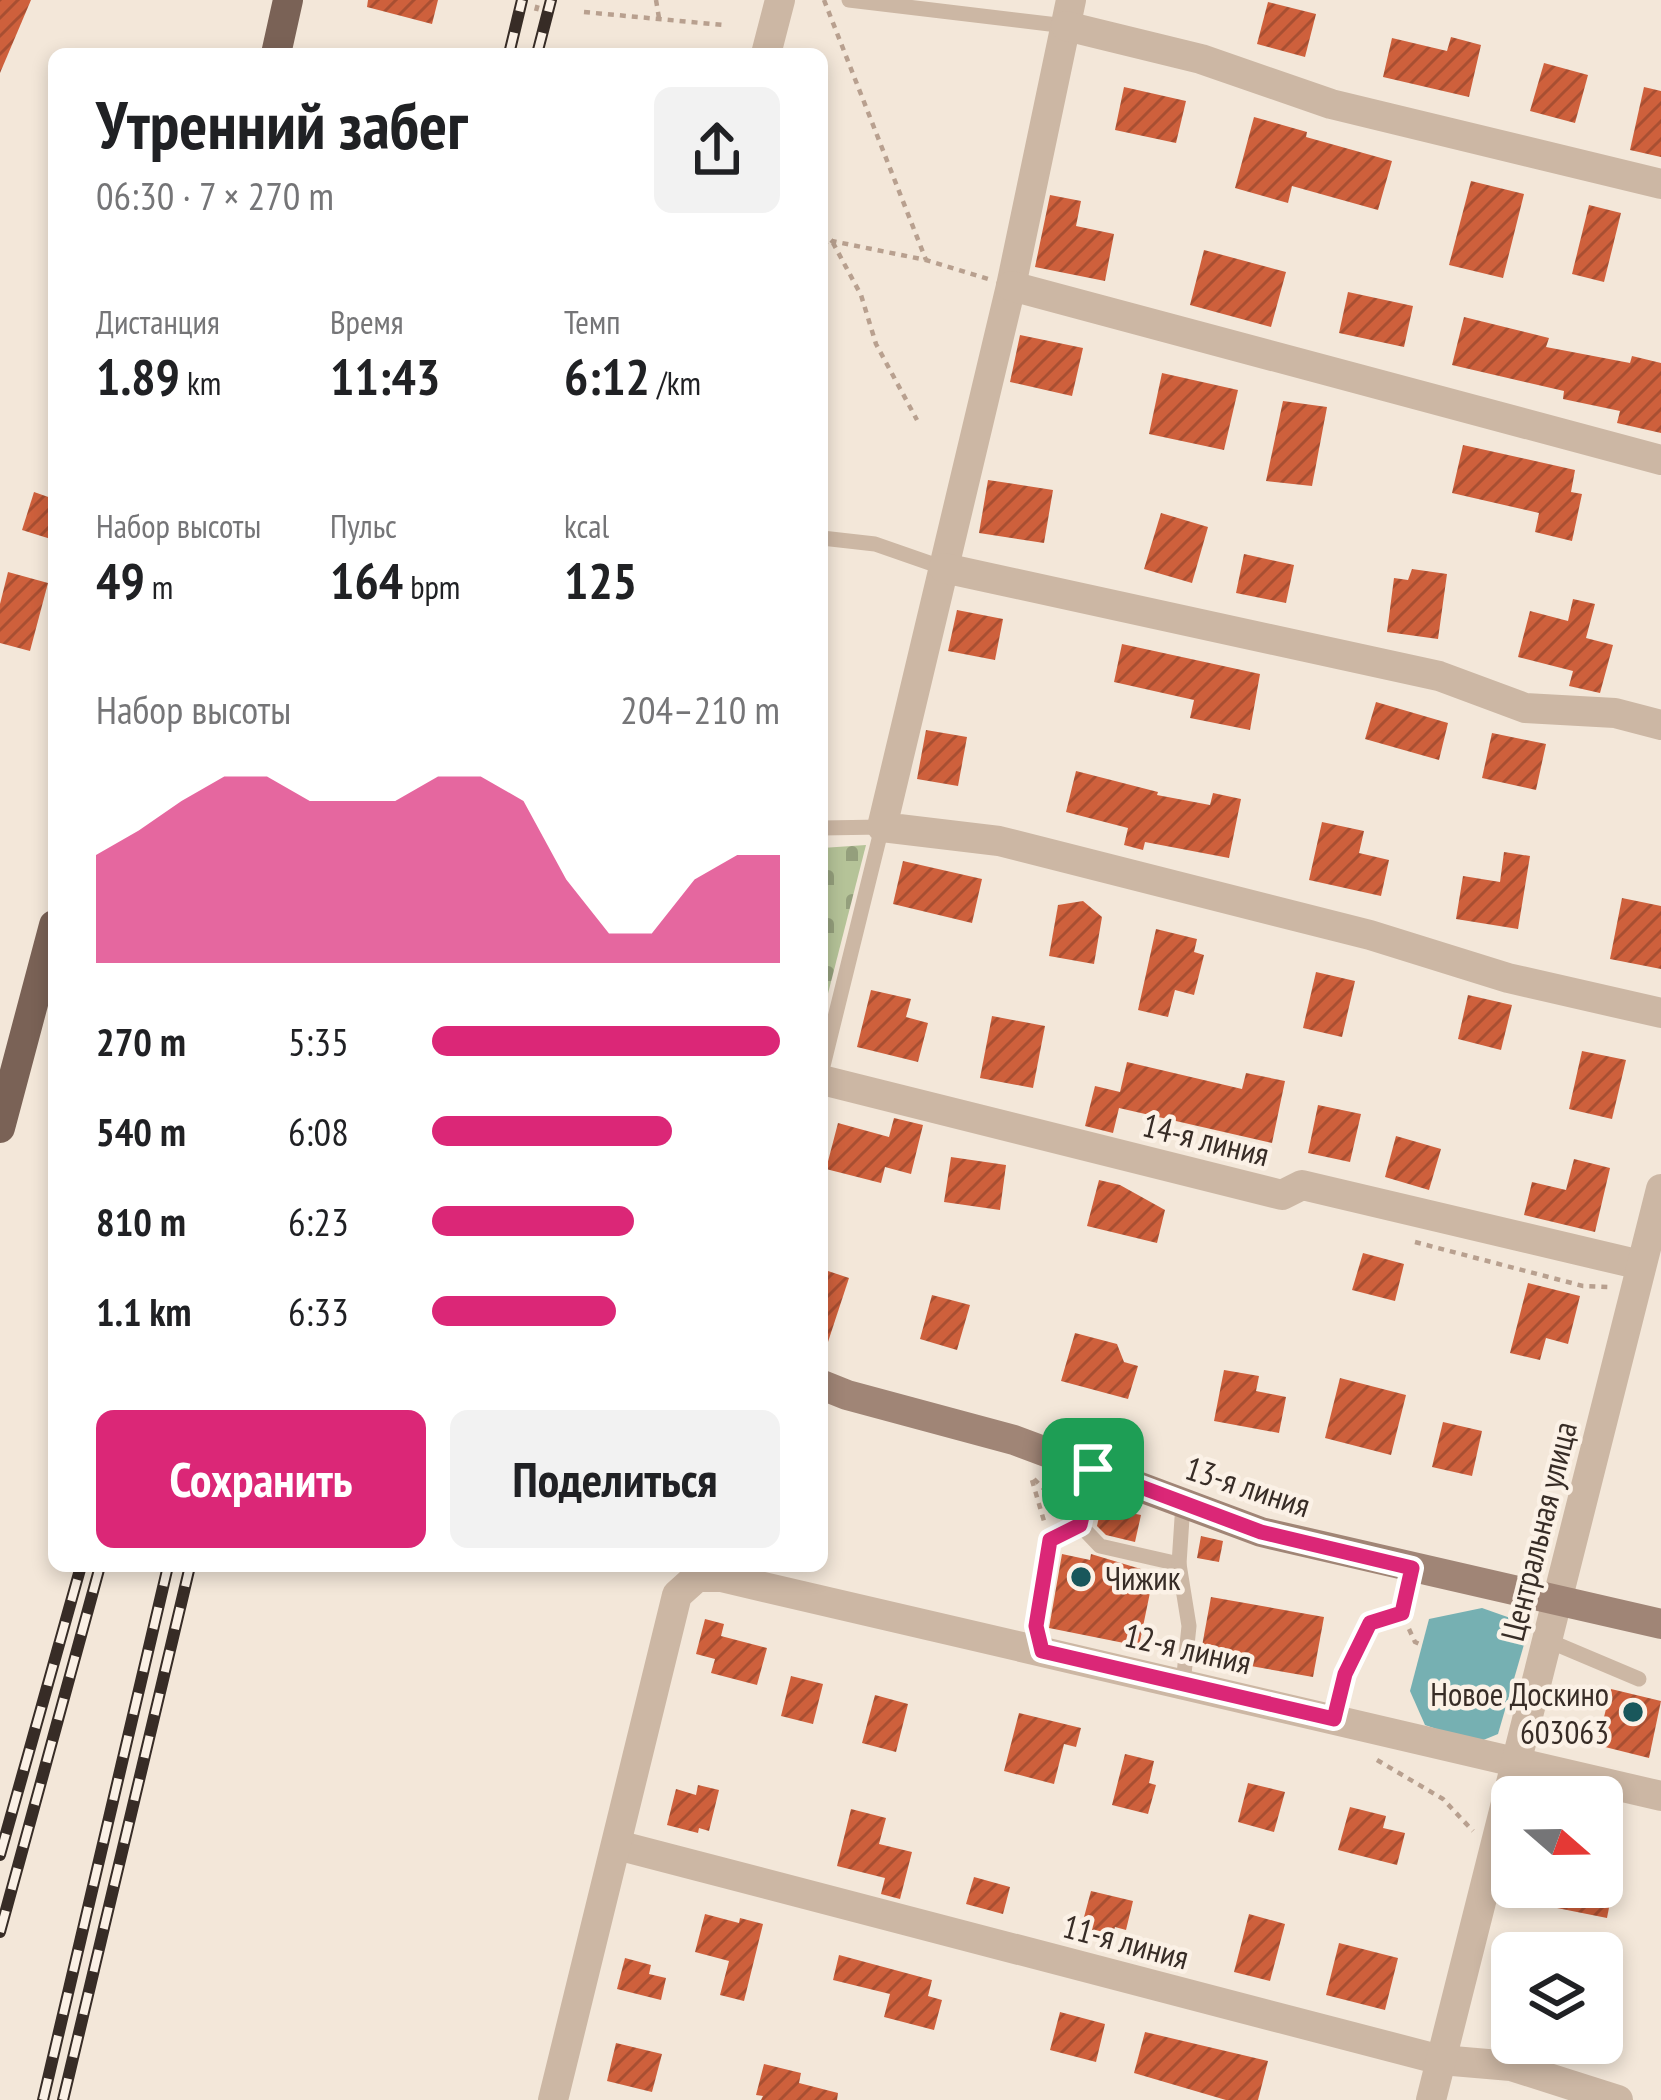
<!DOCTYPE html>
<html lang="ru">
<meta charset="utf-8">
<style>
:root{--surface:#fff;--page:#f2f2f2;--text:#202124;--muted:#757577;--accent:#db2777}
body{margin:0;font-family:"PT Sans Narrow",sans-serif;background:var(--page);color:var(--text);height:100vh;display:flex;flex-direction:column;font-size:45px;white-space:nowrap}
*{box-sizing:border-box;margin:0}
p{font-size:39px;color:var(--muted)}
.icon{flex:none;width:66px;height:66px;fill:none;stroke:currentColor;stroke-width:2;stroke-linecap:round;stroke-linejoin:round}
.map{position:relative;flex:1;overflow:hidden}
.drawer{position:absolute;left:48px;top:48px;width:780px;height:1524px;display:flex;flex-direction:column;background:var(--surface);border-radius:18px;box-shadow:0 6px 18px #0003}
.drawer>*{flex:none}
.needle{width:78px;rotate:110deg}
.tools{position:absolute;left:1491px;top:1776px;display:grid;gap:24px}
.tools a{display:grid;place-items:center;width:132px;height:132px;border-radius:18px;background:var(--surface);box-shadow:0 6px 18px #0003;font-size:60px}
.pin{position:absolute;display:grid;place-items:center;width:102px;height:102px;color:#fff;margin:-51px;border-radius:24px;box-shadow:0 6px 18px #0006}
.round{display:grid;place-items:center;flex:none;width:126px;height:126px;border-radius:18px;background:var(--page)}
.summary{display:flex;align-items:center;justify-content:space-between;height:204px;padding:0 48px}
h1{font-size:66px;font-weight:800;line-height:90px}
.stats{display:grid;grid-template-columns:repeat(3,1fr);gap:18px;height:204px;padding:12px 48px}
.stats div{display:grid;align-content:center}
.stats b{font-size:51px;font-weight:800}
.stats small{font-size:33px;font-weight:400}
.stats p{font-size:33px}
.chart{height:336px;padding:24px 48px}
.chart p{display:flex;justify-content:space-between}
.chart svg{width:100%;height:216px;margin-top:12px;fill:var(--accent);opacity:.7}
.primary-button{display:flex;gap:24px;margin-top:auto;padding:24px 48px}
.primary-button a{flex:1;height:138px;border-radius:18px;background:var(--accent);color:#fff;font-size:48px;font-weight:800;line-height:138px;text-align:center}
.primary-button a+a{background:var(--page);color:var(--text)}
ul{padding:0 48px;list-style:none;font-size:39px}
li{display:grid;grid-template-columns:192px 144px 1fr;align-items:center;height:90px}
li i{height:30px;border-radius:15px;background:var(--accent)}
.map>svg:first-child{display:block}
.cemetery{fill:url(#cemetery-stones)}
.water{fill:#76b0b2}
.building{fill:url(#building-hatch)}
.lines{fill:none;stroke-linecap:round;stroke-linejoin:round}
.path{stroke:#b8a08f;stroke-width:4.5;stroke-dasharray:6 6;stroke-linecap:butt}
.lane{stroke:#ccb7a4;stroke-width:15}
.street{stroke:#ccb7a4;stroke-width:30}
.secondary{stroke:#a08576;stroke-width:30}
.primary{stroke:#7a6256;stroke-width:30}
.rail-casing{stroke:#372c26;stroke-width:12}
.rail{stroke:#fbf1e6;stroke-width:8;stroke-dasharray:22;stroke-linecap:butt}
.route-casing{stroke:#fff;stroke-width:24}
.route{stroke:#db2777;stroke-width:15}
.poi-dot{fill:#19575b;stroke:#fbf1e6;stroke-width:4.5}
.labels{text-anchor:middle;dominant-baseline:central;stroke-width:9;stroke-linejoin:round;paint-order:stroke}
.street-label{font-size:33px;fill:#372c26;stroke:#fbf1e6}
.poi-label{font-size:33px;fill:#372c26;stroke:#fbf1e6;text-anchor:start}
</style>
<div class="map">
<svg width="1661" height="2100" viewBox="0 0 1661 2100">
<defs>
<pattern id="cemetery-stones" width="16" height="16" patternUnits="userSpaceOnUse" patternTransform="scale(3)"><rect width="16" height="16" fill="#b5c398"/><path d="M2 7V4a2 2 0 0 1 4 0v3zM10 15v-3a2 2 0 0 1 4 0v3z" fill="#949f7c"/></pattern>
<pattern id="building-hatch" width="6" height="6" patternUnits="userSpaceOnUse" patternTransform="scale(3)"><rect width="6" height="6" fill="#ce603c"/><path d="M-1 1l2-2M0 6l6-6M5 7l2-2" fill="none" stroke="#a84f32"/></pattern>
</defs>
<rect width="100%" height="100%" fill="#f3e7d9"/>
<path class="cemetery" d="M866 845 822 1017V848Z"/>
<path class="water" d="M1482 1608 1516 1620 1525 1641 1498 1734 1476 1743 1425 1725 1410 1691 1429 1619Z"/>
<g class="building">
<path d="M0 0H31L0 73Z"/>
<path d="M368 0H438L432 24 367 7Z"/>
<path d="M1268 2 1316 14 1305 57 1257 44Z"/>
<path d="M1451 37 1481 45 1469 97 1383 77 1392 38 1447 51Z"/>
<path d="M1544 63 1588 75 1575 123 1530 111Z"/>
<path d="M1124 87 1186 101 1176 143 1115 130Z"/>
<path d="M1644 87 1661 91V157L1630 150Z"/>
<path d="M1254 117 1307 132 1306 137 1392 161 1378 210 1292 186 1288 203 1235 188Z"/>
<path d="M1471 181 1524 194 1503 278 1449 265Z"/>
<path d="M1050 195 1081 201 1076 226 1114 234 1105 281 1035 267Z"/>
<path d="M1589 205 1621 213 1604 282 1572 274Z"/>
<path d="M1204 250 1286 272 1271 327 1190 305Z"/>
<path d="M1348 292 1413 306 1404 347 1339 333Z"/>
<path d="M1464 317 1549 338 1546 347 1630 363 1632 356 1661 363V433L1617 423 1620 411 1563 399 1564 391 1452 365Z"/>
<path d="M1020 335 1083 348 1072 396 1010 382Z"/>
<path d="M1162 373 1238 390 1224 450 1149 434Z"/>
<path d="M1283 401 1327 407 1312 486 1266 481Z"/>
<path d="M1463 445 1575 470 1571 492 1582 494 1572 541 1535 532 1539 513 1452 493Z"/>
<path d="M988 480 1053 490 1044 543 979 533Z"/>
<path d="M34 492 54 499V540L22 530Z"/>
<path d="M1161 513 1208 527 1192 583 1144 569Z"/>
<path d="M1244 554 1294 565 1286 603 1236 593Z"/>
<path d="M1412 569 1447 574 1438 639 1387 632 1394 578 1408 580Z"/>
<path d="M8 572 48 583 30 651 0 643V604Z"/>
<path d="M1573 599 1595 604 1586 638 1613 645 1600 693 1569 686 1573 671 1518 657 1530 611 1568 621Z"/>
<path d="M957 610 1003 619 995 660 948 651Z"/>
<path d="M1122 644 1260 674 1250 730 1190 718 1194 700 1114 682Z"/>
<path d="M1376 702 1448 723 1439 760 1365 739Z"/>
<path d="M926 730 967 737 958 786 917 779Z"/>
<path d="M1492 733 1546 744 1536 790 1482 778Z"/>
<path d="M1076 771 1158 792 1157 795 1210 805 1213 793 1241 799 1229 858 1145 842 1143 850 1124 845 1128 828 1066 812Z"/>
<path d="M1322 822 1364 831 1359 853 1389 860 1381 896 1309 880Z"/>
<path d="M1504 852 1530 856 1518 929 1456 919 1463 876 1500 882Z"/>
<path d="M903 861 982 879 972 923 893 904Z"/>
<path d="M1622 898 1661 906V969L1610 959Z"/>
<path d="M1083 901 1102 917 1094 964 1049 956 1058 905Z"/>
<path d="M1156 929 1197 939 1194 952 1204 955 1194 995 1175 990 1168 1017 1138 1010Z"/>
<path d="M1316 972 1355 981 1342 1037 1303 1028Z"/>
<path d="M871 990 911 999 906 1017 928 1023 918 1062 857 1047Z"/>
<path d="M1468 995 1512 1005 1501 1050 1458 1039Z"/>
<path d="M992 1016 1045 1026 1033 1088 980 1078Z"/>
<path d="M1582 1051 1626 1060 1612 1119 1569 1109Z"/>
<path d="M1127 1062 1242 1089 1246 1073 1285 1081 1272 1143 1119 1108 1113 1133 1085 1126 1095 1086 1120 1092Z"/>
<path d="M1318 1105 1361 1114 1350 1162 1308 1153Z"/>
<path d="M894 1118 923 1125 911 1174 885 1167 881 1183 826 1169 838 1123 889 1137Z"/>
<path d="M1396 1136 1441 1149 1429 1190 1385 1177Z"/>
<path d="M951 1157 1006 1165 1000 1210 944 1202Z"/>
<path d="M1574 1159 1610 1168 1595 1232 1524 1215 1532 1182 1566 1190Z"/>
<path d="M1099 1180 1120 1185 1165 1210 1157 1243 1087 1226Z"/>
<path d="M1363 1253 1404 1264 1395 1301 1352 1290Z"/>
<path d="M822 1269 849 1278 826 1348 822 1347Z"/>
<path d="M1528 1283 1580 1296 1568 1344 1546 1338 1540 1360 1510 1353Z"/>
<path d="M932 1295 970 1305 957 1350 920 1339Z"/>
<path d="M1075 1333 1117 1344 1124 1362 1138 1366 1128 1399 1061 1381Z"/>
<path d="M1224 1370 1259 1376 1256 1391 1286 1397 1279 1433 1214 1421Z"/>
<path d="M1340 1378 1406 1395 1391 1455 1325 1438Z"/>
<path d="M1443 1422 1482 1431 1472 1476 1432 1467Z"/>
<path d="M1101 1507 1141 1515 1135 1542 1106 1535 1097 1526Z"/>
<path d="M1201 1536 1223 1541 1219 1562 1197 1558Z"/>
<path d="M1062 1554 1090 1560 1091 1554 1154 1573 1139 1646 1049 1628Z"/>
<path d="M1211 1597 1324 1617 1313 1677 1200 1657Z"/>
<path d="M705 1619 724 1624 721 1636 767 1648 757 1685 711 1673 715 1659 696 1654Z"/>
<path d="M791 1676 823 1684 813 1724 781 1716Z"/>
<path d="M1611 1689 1661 1701 1649 1758 1597 1745Z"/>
<path d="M875 1695 908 1704 896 1752 862 1743Z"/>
<path d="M1019 1713 1081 1728 1076 1747 1064 1744 1054 1784 1004 1771Z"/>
<path d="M1125 1754 1154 1761 1149 1783 1156 1785 1148 1814 1112 1805Z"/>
<path d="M1248 1783 1285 1792 1274 1832 1238 1822Z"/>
<path d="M698 1785 719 1790 709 1831 699 1828 698 1833 667 1825 676 1789 696 1795Z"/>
<path d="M1350 1807 1386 1816 1383 1828 1405 1833 1397 1865 1338 1850Z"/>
<path d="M851 1809 886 1818 879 1844 912 1852 900 1899 881 1894 885 1878 837 1866Z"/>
<path d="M974 1877 1010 1887 1003 1914 966 1904Z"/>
<path d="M1551 1887H1613L1607 1918 1547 1906Z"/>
<path d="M1091 1891 1133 1901 1126 1930 1115 1927 1111 1940 1080 1932Z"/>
<path d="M705 1914 739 1923 740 1918 763 1924 744 2001 720 1995 729 1961 695 1952Z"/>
<path d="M1249 1914 1285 1924 1270 1981 1234 1972Z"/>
<path d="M1339 1943 1398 1958 1385 2010 1326 1995Z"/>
<path d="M839 1955 932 1980 928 1996 942 2000 934 2030 884 2017 890 1994 833 1980Z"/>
<path d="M625 1958 651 1965 649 1974 666 1978 661 2000 617 1989Z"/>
<path d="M1060 2012 1105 2024 1096 2062 1050 2050Z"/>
<path d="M1145 2032 1268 2061 1258 2100H1226L1134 2073Z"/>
<path d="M616 2043 662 2054 652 2092 607 2081Z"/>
<path d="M764 2064 801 2073 799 2083 838 2093 837 2100H761L763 2096 756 2095Z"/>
</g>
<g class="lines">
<g class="path">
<path d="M656 0 659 18"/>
<path d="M824 0 926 260"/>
<path d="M536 11 539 0"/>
<path d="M584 12 723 25"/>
<path d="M822 232 832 241 926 260 988 279"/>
<path d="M822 243 832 241 861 295 876 344 917 420"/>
<path d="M1415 1242 1583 1286 1608 1287"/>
<path d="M1034 1479 1064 1509"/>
<path d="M1032 1480 1044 1521"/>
<path d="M1409 1629 1415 1642 1422 1645"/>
<path d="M1377 1760 1443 1799 1473 1831"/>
</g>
<g class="lane">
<path d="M849 0 1066 26"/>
<path d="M822 538 875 544 944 568"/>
<path d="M822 828 882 827 822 1070"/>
<path d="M1080 1525 1100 1546 1179 1564"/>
<path d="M1549 1641 1639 1679"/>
<path d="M1043 1651 1036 1626 1050 1540 1080 1525 1093 1469"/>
<path d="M1183 1684 1189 1626 1179 1564 1183 1503"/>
<path d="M1334 1719 1345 1674 1370 1623 1402 1613 1412 1568"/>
</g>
<g class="street">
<path d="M1071 0 1011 286 882 827 999 841 1370 935 1508 978 1661 1013"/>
<path d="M1066 26 1201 59 1331 104 1661 184"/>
<path d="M766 54 780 0"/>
<path d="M1011 286 1661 460"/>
<path d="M944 568 1439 676 1525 708 1615 713 1661 725"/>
<path d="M822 1080 1282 1195 1302 1185 1641 1265"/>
<path d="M617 1845 1441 2060 1511 2066 1618 2100"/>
<path d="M553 2100 677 1595 697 1577H721L1661 1796"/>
<path d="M1431 2100 1661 1189"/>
</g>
<path class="secondary" d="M822 1385 847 1395 1014 1440 1261 1532 1661 1624"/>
<g class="primary">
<path d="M276 54 288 0"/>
<path d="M0 1128 54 925"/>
</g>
<defs>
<g id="rail">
<path d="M509 54 522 0"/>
<path d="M537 54 551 0"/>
<path d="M0 1855 81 1566"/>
<path d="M0 1932 100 1566"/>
<path d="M43 2100 168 1566"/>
<path d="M63 2100 190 1566"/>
</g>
</defs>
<use href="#rail" class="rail-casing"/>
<use href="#rail" class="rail"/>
</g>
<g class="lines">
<defs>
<path id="route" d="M1093 1469 1261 1532 1412 1568 1402 1613 1370 1623 1345 1674 1334 1719 1042 1651 1036 1626 1050 1540 1080 1525Z"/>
</defs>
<use href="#route" class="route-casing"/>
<use href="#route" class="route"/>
</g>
<g class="poi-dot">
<circle cx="1081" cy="1577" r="12"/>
<circle cx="1633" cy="1712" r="12"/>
</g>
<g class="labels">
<g class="street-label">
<text transform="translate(1206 1139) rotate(14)">14-я линия</text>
<text transform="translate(1248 1486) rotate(18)">13-я линия</text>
<text transform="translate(1538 1531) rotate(-76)">Центральная улица</text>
<text transform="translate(1188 1648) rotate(13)">12-я линия</text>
<text transform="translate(1126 1941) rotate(15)">11-я линия</text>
</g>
<g class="poi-label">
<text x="1105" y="1577">Чижик</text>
<text x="1609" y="1693" text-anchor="end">Новое Доскино<tspan x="1609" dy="38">603063</tspan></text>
</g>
</g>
</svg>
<div class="tools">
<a><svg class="needle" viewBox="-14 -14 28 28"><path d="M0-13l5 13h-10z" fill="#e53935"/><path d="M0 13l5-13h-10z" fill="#757577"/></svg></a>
<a><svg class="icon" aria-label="layers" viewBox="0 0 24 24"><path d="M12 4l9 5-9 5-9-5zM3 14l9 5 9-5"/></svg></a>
</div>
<div class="pin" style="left:1093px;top:1469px;background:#1e9e55"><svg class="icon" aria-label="arrive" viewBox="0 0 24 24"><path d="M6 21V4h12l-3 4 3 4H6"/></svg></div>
<section class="drawer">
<div class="summary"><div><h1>Утренний забег</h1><p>06:30 · 7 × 270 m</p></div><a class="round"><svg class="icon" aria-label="share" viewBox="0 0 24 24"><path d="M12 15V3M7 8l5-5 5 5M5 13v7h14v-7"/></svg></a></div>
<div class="stats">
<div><p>Дистанция</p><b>1.89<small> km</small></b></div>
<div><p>Время</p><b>11:43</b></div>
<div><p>Темп</p><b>6:12<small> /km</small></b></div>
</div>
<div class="stats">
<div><p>Набор высоты</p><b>49<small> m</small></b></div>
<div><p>Пульс</p><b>164<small> bpm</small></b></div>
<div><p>kcal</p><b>125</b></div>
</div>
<div class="chart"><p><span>Набор высоты</span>204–210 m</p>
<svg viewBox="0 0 160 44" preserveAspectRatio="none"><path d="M0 44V22L10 17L20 11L30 6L40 6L50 11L60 11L70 11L80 6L90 6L100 11L110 27L120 38L130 38L140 27L150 22L160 22V44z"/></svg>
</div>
<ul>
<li><b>270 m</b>5:35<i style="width:100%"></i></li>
<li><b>540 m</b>6:08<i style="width:69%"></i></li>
<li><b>810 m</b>6:23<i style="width:58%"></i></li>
<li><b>1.1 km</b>6:33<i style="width:53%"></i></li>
</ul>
<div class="primary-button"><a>Сохранить</a><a>Поделиться</a></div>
</section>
</div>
